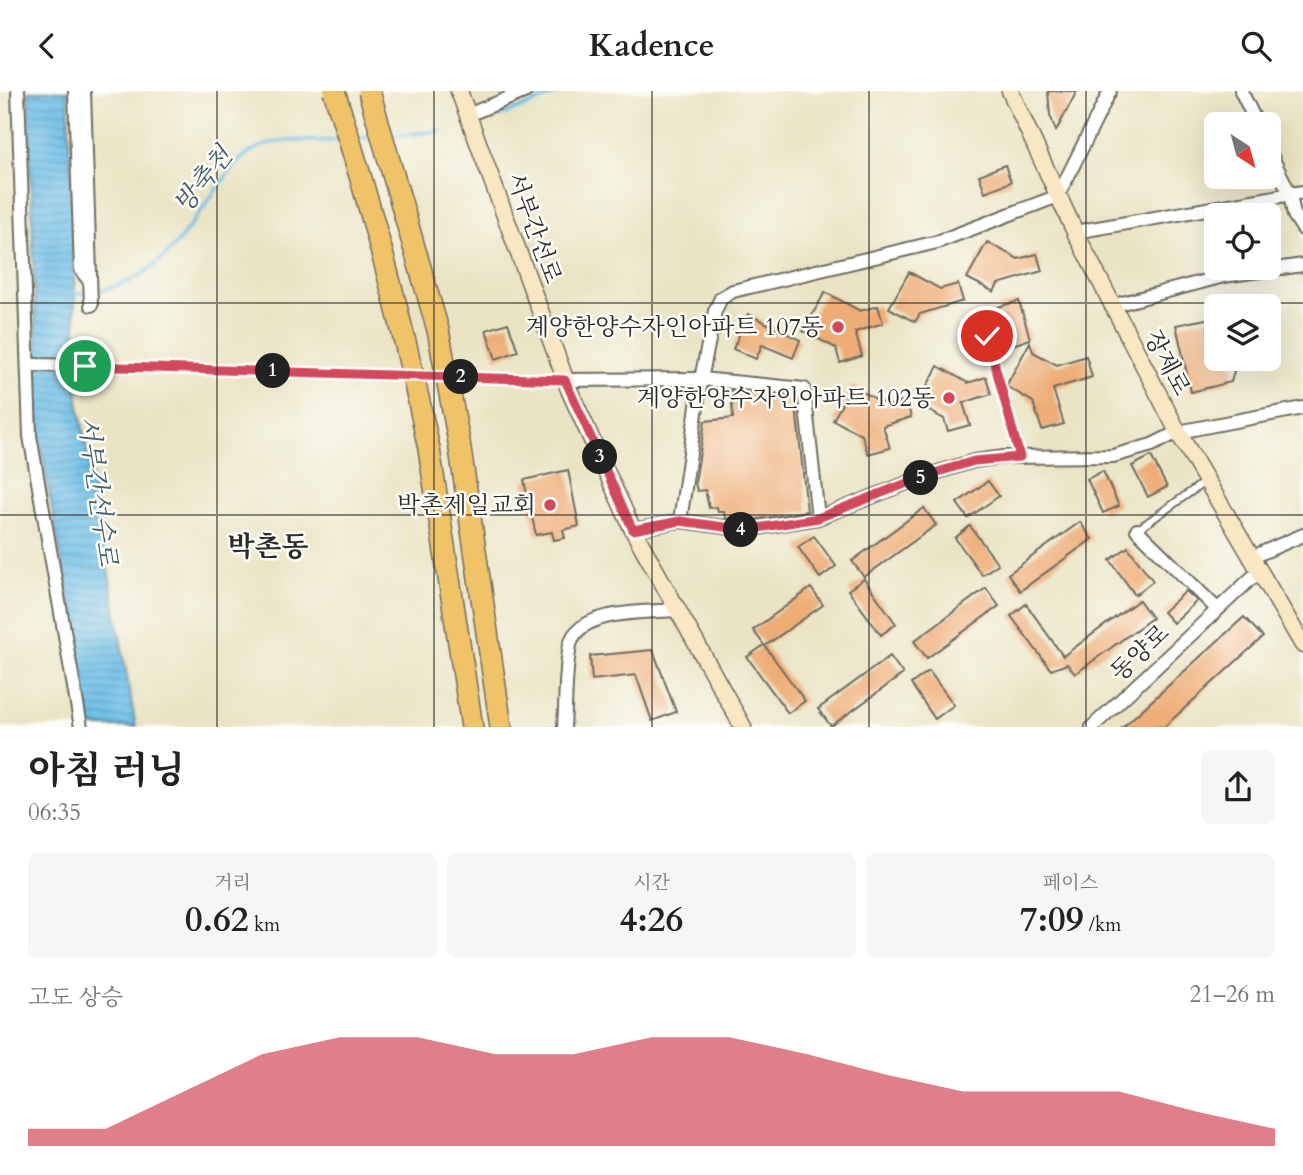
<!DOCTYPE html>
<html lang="ko">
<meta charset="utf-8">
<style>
:root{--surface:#fff;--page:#f6f6f6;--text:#222;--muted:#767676;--accent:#d1495b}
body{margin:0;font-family:Cardo,"Noto Serif KR",serif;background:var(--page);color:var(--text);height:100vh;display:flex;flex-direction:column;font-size:26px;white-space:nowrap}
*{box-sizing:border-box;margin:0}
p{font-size:23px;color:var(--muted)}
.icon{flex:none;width:38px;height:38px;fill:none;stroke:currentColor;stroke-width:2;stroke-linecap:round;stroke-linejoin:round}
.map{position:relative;height:636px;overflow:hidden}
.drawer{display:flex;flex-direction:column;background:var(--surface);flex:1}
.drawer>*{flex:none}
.needle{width:46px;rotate:144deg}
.tools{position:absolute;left:1204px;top:21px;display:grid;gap:14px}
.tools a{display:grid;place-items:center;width:77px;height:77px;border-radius:10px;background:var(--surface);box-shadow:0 7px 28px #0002;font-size:35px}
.pin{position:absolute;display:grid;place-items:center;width:60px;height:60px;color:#fff;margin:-30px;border:4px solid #fff;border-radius:50%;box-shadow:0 2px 7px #0007}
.km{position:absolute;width:35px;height:35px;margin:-18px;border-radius:50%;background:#222;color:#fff;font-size:19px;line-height:35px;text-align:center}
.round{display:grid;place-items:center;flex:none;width:74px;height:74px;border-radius:10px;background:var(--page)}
.summary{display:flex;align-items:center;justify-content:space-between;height:119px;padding:0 28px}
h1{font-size:38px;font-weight:700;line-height:52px}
.stats{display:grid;grid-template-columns:repeat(3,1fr);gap:10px;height:119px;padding:7px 28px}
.stats div{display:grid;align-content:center;border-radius:10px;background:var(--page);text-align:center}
.stats b{font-size:35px;font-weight:700}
.stats small{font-size:19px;font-weight:400}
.stats p{font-size:19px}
.chart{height:196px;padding:14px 28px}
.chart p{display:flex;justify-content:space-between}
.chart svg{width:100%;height:126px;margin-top:7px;fill:var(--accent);opacity:.7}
header{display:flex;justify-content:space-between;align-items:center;height:91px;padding:0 28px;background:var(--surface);font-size:32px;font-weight:700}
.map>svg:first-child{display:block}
.water{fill:url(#water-rules);stroke:#4c748a;stroke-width:2}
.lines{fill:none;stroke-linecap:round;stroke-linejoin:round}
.stream{stroke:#6cbee8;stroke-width:3.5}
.building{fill:#eead77}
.lane-casing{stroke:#6e6c61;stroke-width:10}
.street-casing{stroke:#6e6c61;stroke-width:16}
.secondary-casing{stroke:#6e6c61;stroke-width:19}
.highway-casing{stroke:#6e6c61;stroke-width:24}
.lane{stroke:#fff;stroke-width:6}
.street{stroke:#fff;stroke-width:12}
.secondary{stroke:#f9e7c3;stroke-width:16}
.highway{stroke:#f1c369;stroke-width:21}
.highway-bridge-casing{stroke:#6e6c61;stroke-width:24;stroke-linecap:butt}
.highway-bridge{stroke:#f1c369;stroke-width:21}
.route-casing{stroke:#fff;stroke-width:14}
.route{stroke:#d1495b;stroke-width:9}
.grid{fill:none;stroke:#2b2b2b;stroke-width:2;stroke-opacity:0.55}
.poi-dot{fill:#d1495b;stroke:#fdfcf7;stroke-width:2.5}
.labels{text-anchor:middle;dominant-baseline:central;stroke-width:5;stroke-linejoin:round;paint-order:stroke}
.street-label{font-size:24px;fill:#2b2b2b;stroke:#fdfcf7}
.poi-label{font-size:24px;fill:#2b2b2b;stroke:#fdfcf7;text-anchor:end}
.water-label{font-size:26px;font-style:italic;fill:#425e6d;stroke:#fdfcf7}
.quarter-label{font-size:28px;font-weight:bold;fill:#2b2b2b;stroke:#fdfcf7}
</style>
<header><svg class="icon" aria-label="back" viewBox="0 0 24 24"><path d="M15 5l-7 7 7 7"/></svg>Kadence<svg class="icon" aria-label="search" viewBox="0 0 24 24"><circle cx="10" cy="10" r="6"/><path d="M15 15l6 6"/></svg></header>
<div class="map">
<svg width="1303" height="636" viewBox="0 0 1303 636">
<defs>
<pattern id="water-rules" width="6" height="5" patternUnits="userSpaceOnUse" patternTransform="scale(1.75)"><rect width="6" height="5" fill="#6cbee8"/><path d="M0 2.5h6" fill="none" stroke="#599bbc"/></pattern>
</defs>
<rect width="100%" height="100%" fill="#fdfcf7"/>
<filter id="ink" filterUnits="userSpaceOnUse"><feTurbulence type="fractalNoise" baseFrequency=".0143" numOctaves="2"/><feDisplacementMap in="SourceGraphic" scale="14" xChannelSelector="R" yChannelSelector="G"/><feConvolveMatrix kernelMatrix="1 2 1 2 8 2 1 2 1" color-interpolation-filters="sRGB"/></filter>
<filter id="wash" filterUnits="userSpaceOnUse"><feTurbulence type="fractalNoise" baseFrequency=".00686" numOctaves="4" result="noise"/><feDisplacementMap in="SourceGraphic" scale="28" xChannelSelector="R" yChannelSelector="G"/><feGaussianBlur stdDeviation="1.57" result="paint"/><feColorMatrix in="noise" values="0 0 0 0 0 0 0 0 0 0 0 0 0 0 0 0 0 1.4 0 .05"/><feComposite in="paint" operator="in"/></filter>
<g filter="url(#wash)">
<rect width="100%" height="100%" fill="#eae4c4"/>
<path class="water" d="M28 0H68L78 309 136 636H91L39 345Z"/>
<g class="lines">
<g class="stream">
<path d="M499 25 565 0"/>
<path d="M390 45 441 40"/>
<path d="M356 48 376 46"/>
<path d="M72 203C153 198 172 159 216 99 227 85 236 69 252 60 280 44 311 52 341 49"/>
</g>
</g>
<g id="blocks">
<g class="building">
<path d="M1048 0H1077L1056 40 1050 24Z"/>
<path d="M1005 74 1011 91 985 101 979 84Z"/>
<path d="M987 151 1018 168 1037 163 1042 180 998 193 994 201 967 187Z"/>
<path d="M909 181 940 198 958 193 963 210 920 223 915 231 889 217Z"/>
<path d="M825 201 860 220 878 215 883 232 855 241 862 265 840 272 836 257 803 240Z"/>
<path d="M1019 210 1030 248 1010 255 998 216Z"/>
<path d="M748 223 800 249 793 267 762 254 756 268 733 258Z"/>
<path d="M1216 226V268H1232L1234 280 1231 291 1191 301 1176 234Z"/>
<path d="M508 232 518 260 496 268 486 239Z"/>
<path d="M1030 251 1033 261 1057 274 1086 265 1092 286 1053 298 1064 333 1042 339 1033 311 1006 295Z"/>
<path d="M938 275 968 292 986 286 991 303 963 312 970 334 948 340 944 328 917 313Z"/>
<path d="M852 295 888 315 906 309 911 326 883 335 890 357 868 363 862 344 833 329Z"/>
<path d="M731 300 795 306 807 420 746 430 725 427 724 420 718 421 717 416 709 417 705 399 697 400 695 392 705 330 733 327Z"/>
<path d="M1151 365 1167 396 1148 406 1132 375Z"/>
<path d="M568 379 579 435 563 439 565 447 554 449 552 441 536 444 524 389Z"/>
<path d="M1103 380 1119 415 1103 422 1087 388Z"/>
<path d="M988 390 999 405 968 427 957 412Z"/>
<path d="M924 417 936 434 864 486 852 470Z"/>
<path d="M1080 431 1092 448 1020 500 1008 483Z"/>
<path d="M970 435 998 473 982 484 955 447Z"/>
<path d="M814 445 836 475 820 487 798 456Z"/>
<path d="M1128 456 1153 490 1135 504 1110 469Z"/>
<path d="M864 488 896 533 881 544 848 499Z"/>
<path d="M811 497 823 514 765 555 805 610 788 622 747 566 764 554 753 539Z"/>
<path d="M986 497 999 515 927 567 914 550Z"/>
<path d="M1186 500 1197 510 1173 532 1163 521Z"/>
<path d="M1139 509 1152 527 1075 583 1067 573 1051 579 1011 525 1026 513 1063 565Z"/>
<path d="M1244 526 1263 546 1164 636H1123Z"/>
<path d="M653 559 676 621 652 630 636 584 592 589 590 565Z"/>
<path d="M890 565 903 583 831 635 818 618Z"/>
<path d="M929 580 954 614 935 628 911 593Z"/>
</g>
</g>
</g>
<g filter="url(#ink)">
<use href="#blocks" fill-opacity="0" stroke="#6e6c61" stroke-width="2"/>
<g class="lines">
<defs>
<g id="lane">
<path d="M963 252 987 245 1020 366"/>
<path d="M85 275 565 289"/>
<path d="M1137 439 1206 390"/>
</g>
<g id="street">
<path d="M18 0 30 345 81 636"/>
<path d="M75 0 81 179 90 191"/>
<path d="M84 0 91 214"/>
<path d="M1241 0 1257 33"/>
<path d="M468 24 526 0"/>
<path d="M1269 60 1290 103 1294 124 1303 138"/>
<path d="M1075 141 1303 101"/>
<path d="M1111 215 1224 185 1303 174"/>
<path d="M34 274 85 275"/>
<path d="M565 289 701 288 804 298 818 427"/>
<path d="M680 430 701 288 715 220 721 207 733 200 937 151 1058 105 1110 0"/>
<path d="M633 439 680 430 746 439 818 427 925 385 974 370 1004 366 1113 365 1152 354 1178 341 1303 317"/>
<path d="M1137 439 1217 518"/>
<path d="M1250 467 1303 444"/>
<path d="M564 636C566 609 565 580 570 554 577 518 649 521 678 519"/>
<path d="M1092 636 1258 481"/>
</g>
<g id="secondary">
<path d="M459 0 570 301 633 439 743 636"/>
<path d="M1010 0 1075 141 1178 341 1303 554"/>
</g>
<g id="highway">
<path d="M459 351 501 636"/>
<path d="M429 358 472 636"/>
</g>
</defs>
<use href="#lane" class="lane-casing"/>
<use href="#street" class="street-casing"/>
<use href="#secondary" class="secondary-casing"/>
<use href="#highway" class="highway-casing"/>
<use href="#lane" class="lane"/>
<use href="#street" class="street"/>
<use href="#secondary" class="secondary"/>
<use href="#highway" class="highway"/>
<defs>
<g id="highway-bridge">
<path d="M334 0C372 119 404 235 429 358"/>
<path d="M369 0 438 239 459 351"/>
</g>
</defs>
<use href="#highway-bridge" class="highway-bridge-casing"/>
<use href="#highway-bridge" class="highway-bridge"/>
</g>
</g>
<g class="lines" filter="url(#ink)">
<defs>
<path id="route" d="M85 275 565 289 633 439 680 430 746 439 818 427 925 385 974 370 1020 366 987 245"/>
</defs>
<use href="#route" class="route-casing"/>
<use href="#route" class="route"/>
</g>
<path class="grid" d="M217 0V636M434 0V636M652 0V636M869 0V636M1086 0V636M0 212H1303M0 424H1303"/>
<g class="poi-dot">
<circle cx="838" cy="236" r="7"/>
<circle cx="949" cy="307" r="7"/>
<circle cx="550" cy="414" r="7"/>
</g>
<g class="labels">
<g class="street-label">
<text transform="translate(534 137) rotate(70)">서부간선로</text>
<text transform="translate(1167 272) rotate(62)">장제로</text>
<text transform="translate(1140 562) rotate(-43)">동양로</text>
</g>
<g class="poi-label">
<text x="824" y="236">계양한양수자인아파트 107동</text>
<text x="935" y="307">계양한양수자인아파트 102동</text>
<text x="536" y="414">박촌제일교회</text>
</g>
<g class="water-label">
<text transform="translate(203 89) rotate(-51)">방축천</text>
<text transform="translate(98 400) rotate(82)">서부간선수로</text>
</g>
<g class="quarter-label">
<text x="268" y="456">박촌동</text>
</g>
</g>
</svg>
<div class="tools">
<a><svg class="needle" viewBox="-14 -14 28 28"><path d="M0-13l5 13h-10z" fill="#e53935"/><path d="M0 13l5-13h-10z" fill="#767676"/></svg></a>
<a><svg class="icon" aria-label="locate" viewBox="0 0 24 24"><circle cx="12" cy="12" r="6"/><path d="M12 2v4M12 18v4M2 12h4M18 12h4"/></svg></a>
<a><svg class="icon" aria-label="layers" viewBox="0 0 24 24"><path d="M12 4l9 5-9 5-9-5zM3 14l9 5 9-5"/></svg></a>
</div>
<div class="pin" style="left:85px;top:275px;background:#1e9e55"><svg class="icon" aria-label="arrive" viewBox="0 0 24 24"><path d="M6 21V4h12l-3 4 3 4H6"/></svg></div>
<div class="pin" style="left:987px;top:245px;background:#d93025"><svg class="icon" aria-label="check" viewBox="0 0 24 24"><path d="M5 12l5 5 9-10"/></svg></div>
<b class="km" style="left:273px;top:280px">1</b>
<b class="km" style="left:461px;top:286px">2</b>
<b class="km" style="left:600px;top:366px">3</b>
<b class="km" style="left:741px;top:439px">4</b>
<b class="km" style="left:921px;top:387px">5</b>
</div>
<section class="drawer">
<div class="summary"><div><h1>아침 러닝</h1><p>06:35</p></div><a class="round"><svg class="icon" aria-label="share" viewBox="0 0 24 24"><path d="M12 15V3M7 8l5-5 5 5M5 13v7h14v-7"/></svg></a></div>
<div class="stats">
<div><p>거리</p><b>0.62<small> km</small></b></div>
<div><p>시간</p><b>4:26</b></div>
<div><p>페이스</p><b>7:09<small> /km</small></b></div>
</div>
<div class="chart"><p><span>고도 상승</span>21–26 m</p>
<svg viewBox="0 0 160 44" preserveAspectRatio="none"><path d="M0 44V38L10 38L20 25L30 12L40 6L50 6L60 12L70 12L80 6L90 6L100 12L110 19L120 25L130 25L140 25L150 32L160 38V44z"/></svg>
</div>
</section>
